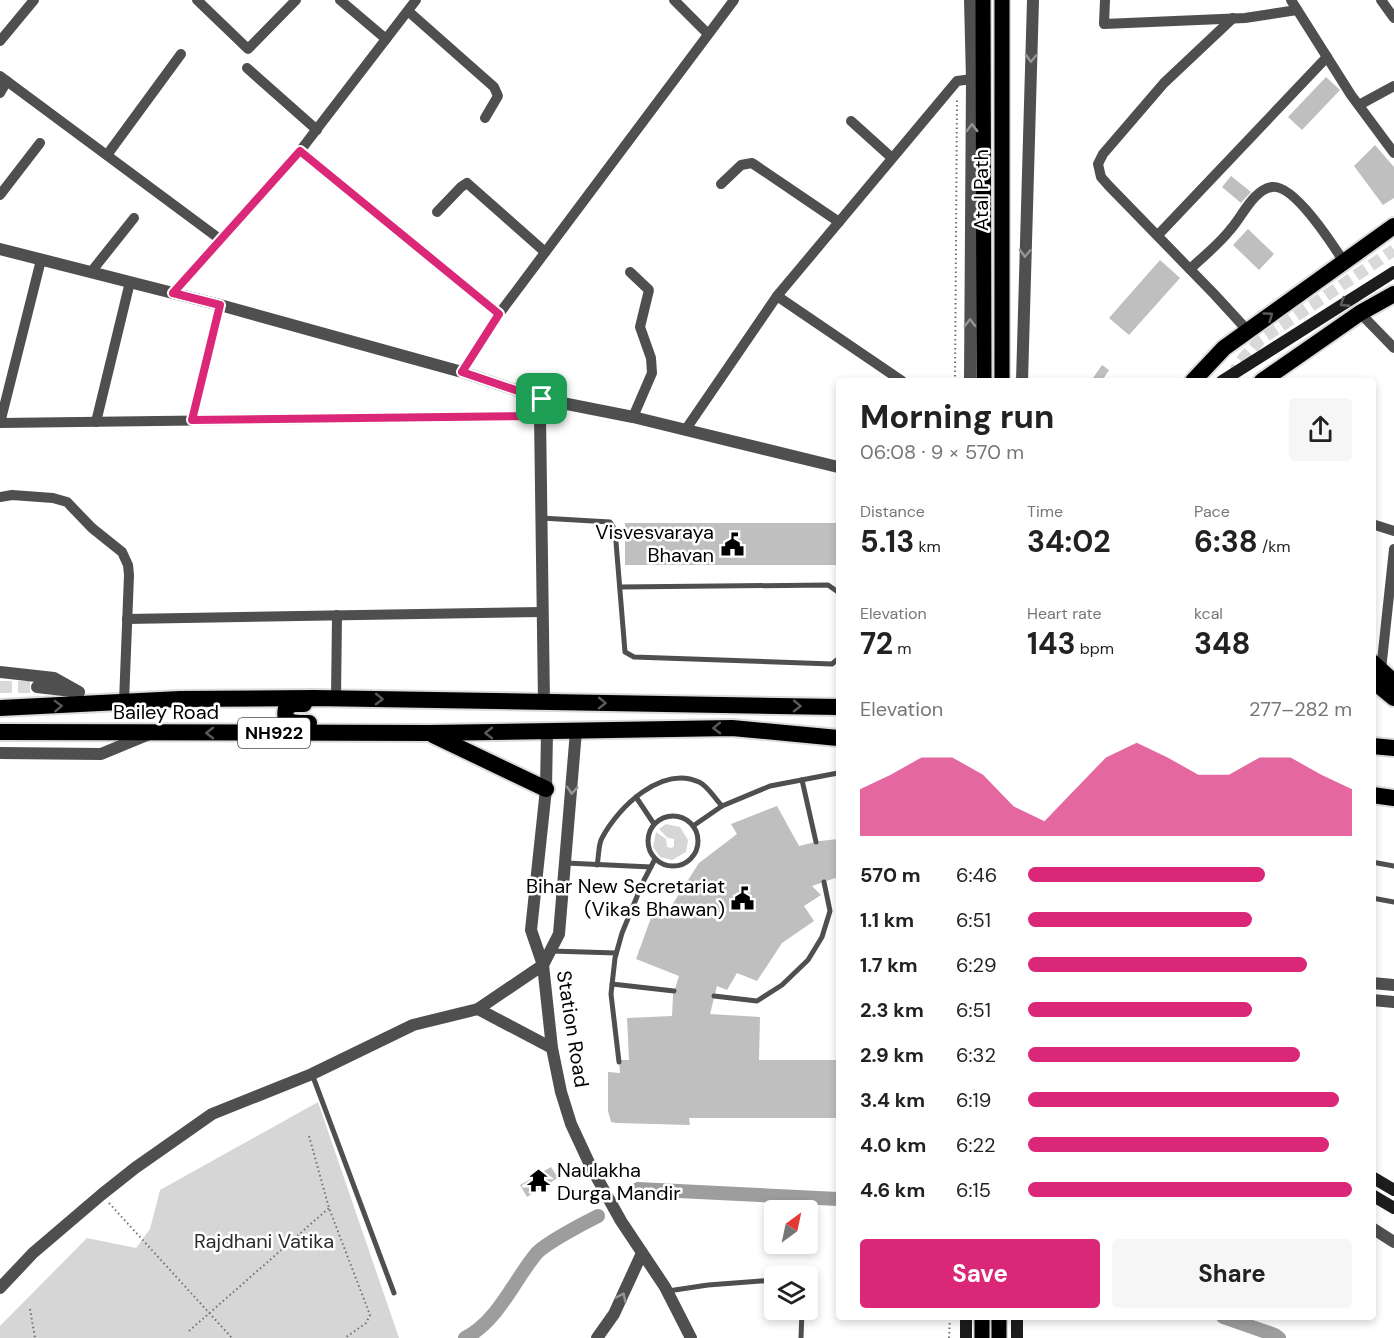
<!DOCTYPE html>
<meta charset="utf-8">
<style>
:root{--surface:#fff;--page:#f6f6f6;--text:#222;--muted:#767676;--accent:#db2777}
body{margin:0;font-family:"DM Sans",sans-serif;background:var(--page);color:var(--text);height:100vh;display:flex;flex-direction:column;font-size:22px;white-space:nowrap}
*{box-sizing:border-box;margin:0}
p{font-size:20px;color:var(--muted)}
.icon{flex:none;width:33px;height:33px;fill:none;stroke:currentColor;stroke-width:2;stroke-linecap:round;stroke-linejoin:round}
.map{position:relative;flex:1;overflow:hidden}
.side{position:absolute;left:836px;top:378px;width:540px;height:942px;display:flex;flex-direction:column;background:var(--surface);border-radius:6px;box-shadow:0 3px 9px #0003}
.side>*{flex:none}
.needle{width:39px;rotate:33deg}
.buttons{position:absolute;left:764px;top:1200px;display:grid;gap:12px}
.buttons a{display:grid;place-items:center;width:54px;height:54px;border-radius:6px;background:var(--surface);box-shadow:0 3px 9px #0003;font-size:30px}
.pin{position:absolute;display:grid;place-items:center;width:51px;height:51px;color:#fff;margin:-26px;border-radius:12px;box-shadow:0 3px 9px #0006}
.round{display:grid;place-items:center;flex:none;width:63px;height:63px;border-radius:6px;background:var(--page)}
.overview{display:flex;align-items:center;justify-content:space-between;height:102px;padding:0 24px}
h1{font-size:33px;font-weight:700;line-height:45px}
.figures{display:grid;grid-template-columns:repeat(3,1fr);gap:9px;height:102px;padding:6px 24px}
.figures div{display:grid;align-content:center}
.figures b{font-size:30px;font-weight:700}
.figures small{font-size:16px;font-weight:400}
.figures p{font-size:16px}
.chart{height:168px;padding:12px 24px}
.chart p{display:flex;justify-content:space-between}
.chart svg{width:100%;height:108px;margin-top:6px;fill:var(--accent);opacity:.7}
.button{display:flex;gap:12px;margin-top:auto;padding:12px 24px}
.button a{flex:1;height:69px;border-radius:6px;background:var(--accent);color:#fff;font-size:24px;font-weight:700;line-height:69px;text-align:center}
.button a+a{background:var(--page);color:var(--text)}
ul{padding:0 24px;list-style:none;font-size:20px}
li{display:grid;grid-template-columns:96px 72px 1fr;align-items:center;height:45px}
li i{height:15px;border-radius:8px;background:var(--accent)}
.map>svg:first-child{display:block}
.green{fill:#d6d6d6}
.lines{fill:none;stroke-linecap:round;stroke-linejoin:round}
.canal{stroke:#9d9d9d;stroke-width:14}
.building{fill:#bfbfbf}
.tertiary-tunnel{stroke:#d9d9d9;stroke-width:12;stroke-dasharray:12 6;stroke-linecap:butt}
.secondary-tunnel{stroke:#d9d9d9;stroke-width:12;stroke-dasharray:12 6;stroke-linecap:butt}
.primary-casing{stroke:#dbdbdb;stroke-width:18}
.trunk-casing{stroke:#dbdbdb;stroke-width:20}
.path{stroke:#717171;stroke-width:2;stroke-dasharray:1.5 3;stroke-linecap:butt}
.service{stroke:#4f4f4f;stroke-width:5}
.minor{stroke:#4f4f4f;stroke-width:10}
.tertiary{stroke:#4f4f4f;stroke-width:12}
.secondary{stroke:#1c1c1c;stroke-width:12}
.primary{stroke:#000;stroke-width:15}
.trunk{stroke:#000;stroke-width:16}
.secondary-bridge{stroke:#1c1c1c;stroke-width:12}
.oneway{stroke:#959595}
.oneway2{stroke:#606060}
.oneway3{stroke:#595959}
.route-casing{stroke:#fff;stroke-width:12}
.route{stroke:#db2777;stroke-width:8}
.labels{text-anchor:middle;dominant-baseline:central;stroke-width:5;stroke-linejoin:round;paint-order:stroke}
.shield{fill:#fff;stroke:#4c4c4c;stroke-width:1.5}
.shield-label{font-size:18px;font-weight:bold;fill:#000}
.street-label{font-size:20px;fill:#000;stroke:#fff}
.poi-label{font-size:20px;fill:#000;stroke:#fff;text-anchor:end}
.park-label{font-size:20px;fill:#2d2d2d;stroke:#fff}
</style>
<div class="map">
<svg width="1394" height="1338" viewBox="0 0 1394 1338">
<rect width="100%" height="100%" fill="#fff"/>
<g class="green">
<path d="M666 824 680 827 688 840 686 852 672 860 660 857 653 847 656 832 666 839 667 847 672 848 674 846V839L668 838 659 829Z"/>
<path d="M318 1102 399 1338H0V1326L87 1238 136 1248 150 1229 160 1190Z"/>
</g>
<g class="lines">
<g class="canal">
<path d="M638 1189 838 1199"/>
<path d="M1223 1317 1275 1335 1279 1338"/>
<path d="M465 1338C498 1321 513 1282 536 1254 544 1244 584 1223 598 1216"/>
</g>
</g>
<g class="building">
<path d="M1326 77 1340 90 1302 130 1288 117Z"/>
<path d="M1375 145 1394 167V198L1383 205 1354 166Z"/>
<path d="M1231 176 1251 192 1241 203 1222 187Z"/>
<path d="M1248 229 1274 254 1259 270 1233 245Z"/>
<path d="M1160 260 1180 278 1129 335 1109 318Z"/>
<path d="M1102 365 1109 370 1102 381H1098L1093 378Z"/>
<rect x="625" y="523" width="213" height="42"/>
<path d="M777 806 799 846 820 841 838 839V877L812 886 821 895 804 906 814 921 782 943 757 981 737 973 727 990 717 986 710 1014 760 1017 759 1060H838V1118H689L690 1125 616 1123 611 1122 608 1111V1072L620 1073 619 1060H629L627 1018 672 1016 673 995 679 976 636 959 652 915 663 919 699 863 737 834 731 824Z"/>
<path d="M551 1167 558 1178 527 1197 520 1185Z"/>
</g>
<g class="lines">
<path class="tertiary-tunnel" d="M0 687H37"/>
<path class="secondary-tunnel" d="M1233 377 1238 364 1260 340 1394 250"/>
<defs>
<g id="primary">
<path d="M983 0 984 381"/>
<path d="M1002 381V0"/>
<path d="M982 1338V1317"/>
<path d="M999 1338V1317"/>
</g>
<g id="trunk">
<path d="M1193 381 1224 348 1394 226"/>
<path d="M1262 381 1360 313 1394 294"/>
<path d="M1372 662 1394 682"/>
<path d="M1372 680 1394 698"/>
<path d="M304 704H293L286 708C282 725 297 723 309 723"/>
<path d="M0 708 180 699 314 698 838 707"/>
<path d="M0 732 429 733 732 728 838 738"/>
<path d="M433 735 546 789"/>
<path d="M1372 746 1394 748"/>
<path d="M1372 795 1394 798"/>
</g>
</defs>
<use href="#primary" class="primary-casing"/>
<use href="#trunk" class="trunk-casing"/>
<g class="path">
<path d="M955 381 957 99"/>
<path d="M309 1136 329 1208 370 1315 366 1323 345 1338"/>
<path d="M109 1203 232 1338"/>
<path d="M30 1309 35 1338"/>
<path d="M189 1331 329 1208"/>
<path d="M949 1338 950 1317"/>
</g>
<g class="service">
<path d="M541 518 610 522 615 530 625 652 634 657 832 664 838 659"/>
<path d="M620 587 828 585 838 592"/>
<path d="M802 780 816 842"/>
<path d="M636 797 654 824"/>
<circle cx="673" cy="841" r="25"/>
<path d="M693 826 722 806 770 786 838 773"/>
<path d="M1372 862 1394 866"/>
<path d="M566 863 651 867"/>
<path d="M597 865C599 857 598 845 602 838 618 807 662 765 699 782 708 786 715 799 722 806"/>
<path d="M1372 898 1394 902"/>
<path d="M551 951 616 953"/>
<path d="M612 984 674 991"/>
<path d="M714 996 757 1001 782 985 808 960 822 937 830 911 824 882"/>
<path d="M619 1062 611 994 615 958 622 933 643 882 655 859"/>
<path d="M312 1074 394 1293"/>
<path d="M668 1291 708 1285 774 1280"/>
<path d="M801 1338 802 1310"/>
</g>
<g class="minor">
<path d="M197 0 248 49 296 0"/>
<path d="M340 0 386 39"/>
<path d="M674 0 708 34"/>
<path d="M1105 0 1104 24 1245 18 1297 10"/>
<path d="M1291 0 1351 95 1394 153"/>
<path d="M1381 0 1394 18"/>
<path d="M408 11 494 87 498 96 485 118"/>
<path d="M1233 18 1164 83 1103 154 1098 164 1101 177 1108 185 1215 295 1248 331"/>
<path d="M0 41 34 0"/>
<path d="M247 68 317 130"/>
<path d="M0 76 221 240"/>
<path d="M0 93 7 81"/>
<path d="M1359 105 1394 86"/>
<path d="M851 121 892 158"/>
<path d="M300 151 499 314"/>
<path d="M107 155 181 54"/>
<path d="M721 184 741 165 752 163 839 222"/>
<path d="M0 195 40 143"/>
<path d="M437 212 461 187 467 183 545 252"/>
<path d="M1158 235 1327 57"/>
<path d="M1190 269C1204 256 1219 244 1230 230 1242 217 1253 190 1272 187 1294 184 1333 245 1344 262"/>
<path d="M91 272 134 218"/>
<path d="M630 272 649 290 640 327 651 358 652 373 633 417"/>
<path d="M173 293 300 151 416 0"/>
<path d="M777 296 957 81 972 79"/>
<path d="M1360 313 1394 348"/>
<path d="M462 372 499 314 734 0"/>
<path d="M192 420 220 305"/>
<path d="M96 422 130 282"/>
<path d="M0 423 540 416"/>
<path d="M0 423 41 260"/>
<path d="M686 429 777 296 902 381"/>
<path d="M0 497 12 495 53 498 67 502 92 528 122 552 128 565 129 575 124 702"/>
<path d="M1372 524 1394 531"/>
<path d="M127 619 543 612"/>
<path d="M1381 670 1394 549"/>
<path d="M336 699 337 615"/>
</g>
<g class="tertiary">
<path d="M0 249 220 305 462 372 542 399 633 417 838 467"/>
<path d="M970 381 972 79 970 0"/>
<path d="M1022 381 1033 0"/>
<path d="M542 399 540 416 544 702"/>
<path d="M0 672 54 678 79 692"/>
<path d="M37 687 72 691"/>
<path d="M547 732 546 789 531 930 543 965 552 1048 561 1092 571 1124 591 1167 621 1221 665 1287 691 1338"/>
<path d="M0 753 101 754 147 735"/>
<path d="M1372 983 1394 985"/>
<path d="M1372 1000 1394 1002"/>
<path d="M478 1009 552 1048"/>
<path d="M1372 1228 1394 1242"/>
<path d="M0 1288 33 1253 101 1195 135 1168 212 1114 312 1074 413 1025 478 1009 543 965 559 934 576 731"/>
<path d="M597 1338 614 1314 642 1253"/>
</g>
<g class="secondary">
<path d="M1372 1177 1394 1190"/>
<path d="M1372 1195 1394 1208"/>
<path d="M966 1317V1338"/>
<path d="M1017 1338V1317"/>
</g>
<use href="#primary" class="primary"/>
<use href="#trunk" class="trunk"/>
<path class="secondary-bridge" d="M1222 381 1394 272"/>
</g>
<defs><path id="oneway-chevron" d="M-2-3.5L2.5 0L-2 3.5" fill="none" stroke-width="1.6" stroke-linecap="round" stroke-linejoin="round" transform="scale(1.5)"/></defs>
<g class="oneway">
<use href="#oneway-chevron" transform="translate(1031 58) rotate(92)"/>
<use href="#oneway-chevron" transform="translate(972 128) rotate(-90)"/>
<use href="#oneway-chevron" transform="translate(1025 253) rotate(92)"/>
<use href="#oneway-chevron" transform="translate(970 323) rotate(-90)"/>
<use href="#oneway-chevron" transform="translate(572 790) rotate(94)"/>
<use href="#oneway-chevron" transform="translate(622 1297) rotate(-65)"/>
</g>
<use class="oneway2" href="#oneway-chevron" transform="translate(1344 303) rotate(147)"/>
<g class="oneway3">
<use href="#oneway-chevron" transform="translate(1269 316) rotate(-36)"/>
<use href="#oneway-chevron" transform="translate(379 699) rotate(1)"/>
<use href="#oneway-chevron" transform="translate(602 703) rotate(1)"/>
<use href="#oneway-chevron" transform="translate(58 706) rotate(-2)"/>
<use href="#oneway-chevron" transform="translate(797 706) rotate(1)"/>
<use href="#oneway-chevron" transform="translate(717 728) rotate(179)"/>
<use href="#oneway-chevron" transform="translate(210 733) rotate(-180)"/>
<use href="#oneway-chevron" transform="translate(489 733) rotate(180)"/>
</g>
<g class="lines">
<defs>
<path id="route" d="M300 151 499 314 462 372 542 399 540 416 192 420 220 305 173 293Z"/>
</defs>
<use href="#route" class="route-casing"/>
<use href="#route" class="route"/>
</g>
<defs>
<symbol id="civic-bare" viewBox="-9 -9 18 18"><path d="M-.6-6.5H3V-4.5H.6V-3L4-1V1h2V6H-6V1h2V-1L-.6-3ZM-1.2 2.5V6h2.4V2.5Z" fill="#000" stroke="#fff" stroke-width="2.5" paint-order="stroke"/></symbol>
<symbol id="temple-bare" viewBox="-9 -9 18 18"><path d="M0-6L5-2H3V0L6.5 2.5H4V6H1.5V3h-3V6H-4V2.5H-6.5L-3 0V-2H-5Z" fill="#000" stroke="#fff" stroke-width="2.5" paint-order="stroke"/></symbol>
</defs>
<g fill-rule="evenodd">
<use href="#civic-bare" x="716" y="528" width="33" height="33"/>
<use href="#civic-bare" x="726" y="882" width="33" height="33"/>
<use href="#temple-bare" x="522" y="1164" width="33" height="33"/>
</g>
<g class="labels">
<rect class="shield" x="238" y="718" width="72" height="30" rx="4.5"/>
<g class="shield-label">
<text x="274" y="733">NH922</text>
</g>
<g class="street-label">
<text transform="translate(981 190) rotate(-90)">Atal Path</text>
<text x="166" y="712">Bailey Road</text>
<text transform="translate(573 1029) rotate(81)">Station Road</text>
</g>
<g class="poi-label">
<text x="714" y="532">Visvesvaraya<tspan x="714" dy="23">Bhavan</tspan></text>
<text x="725" y="886">Bihar New Secretariat<tspan x="725" dy="23">(Vikas Bhawan)</tspan></text>
<text x="557" y="1170" text-anchor="start">Naulakha<tspan x="557" dy="23">Durga Mandir</tspan></text>
</g>
<g class="park-label">
<text x="264" y="1241">Rajdhani Vatika</text>
</g>
</g>
</svg>
<div class="buttons">
<a><svg class="needle" viewBox="-14 -14 28 28"><path d="M0-13l5 13h-10z" fill="#e53935"/><path d="M0 13l5-13h-10z" fill="#767676"/></svg></a>
<a><svg class="icon" aria-label="layers" viewBox="0 0 24 24"><path d="M12 4l9 5-9 5-9-5zM3 14l9 5 9-5"/></svg></a>
</div>
<div class="pin" style="left:542px;top:399px;background:#1e9e55"><svg class="icon" aria-label="arrive" viewBox="0 0 24 24"><path d="M6 21V4h12l-3 4 3 4H6"/></svg></div>
<section class="side">
<div class="overview"><div><h1>Morning run</h1><p>06:08 · 9 × 570 m</p></div><a class="round"><svg class="icon" aria-label="share" viewBox="0 0 24 24"><path d="M12 15V3M7 8l5-5 5 5M5 13v7h14v-7"/></svg></a></div>
<div class="figures">
<div><p>Distance</p><b>5.13<small> km</small></b></div>
<div><p>Time</p><b>34:02</b></div>
<div><p>Pace</p><b>6:38<small> /km</small></b></div>
</div>
<div class="figures">
<div><p>Elevation</p><b>72<small> m</small></b></div>
<div><p>Heart rate</p><b>143<small> bpm</small></b></div>
<div><p>kcal</p><b>348</b></div>
</div>
<div class="chart"><p><span>Elevation</span>277–282 m</p>
<svg viewBox="0 0 160 44" preserveAspectRatio="none"><path d="M0 44V25L10 19L20 12L30 12L40 19L50 32L60 38L70 25L80 12L90 6L100 12L110 19L120 19L130 12L140 12L150 19L160 25V44z"/></svg>
</div>
<ul>
<li><b>570 m</b>6:46<i style="width:73%"></i></li>
<li><b>1.1 km</b>6:51<i style="width:69%"></i></li>
<li><b>1.7 km</b>6:29<i style="width:86%"></i></li>
<li><b>2.3 km</b>6:51<i style="width:69%"></i></li>
<li><b>2.9 km</b>6:32<i style="width:84%"></i></li>
<li><b>3.4 km</b>6:19<i style="width:96%"></i></li>
<li><b>4.0 km</b>6:22<i style="width:93%"></i></li>
<li><b>4.6 km</b>6:15<i style="width:100%"></i></li>
</ul>
<div class="button"><a>Save</a><a>Share</a></div>
</section>
</div>
